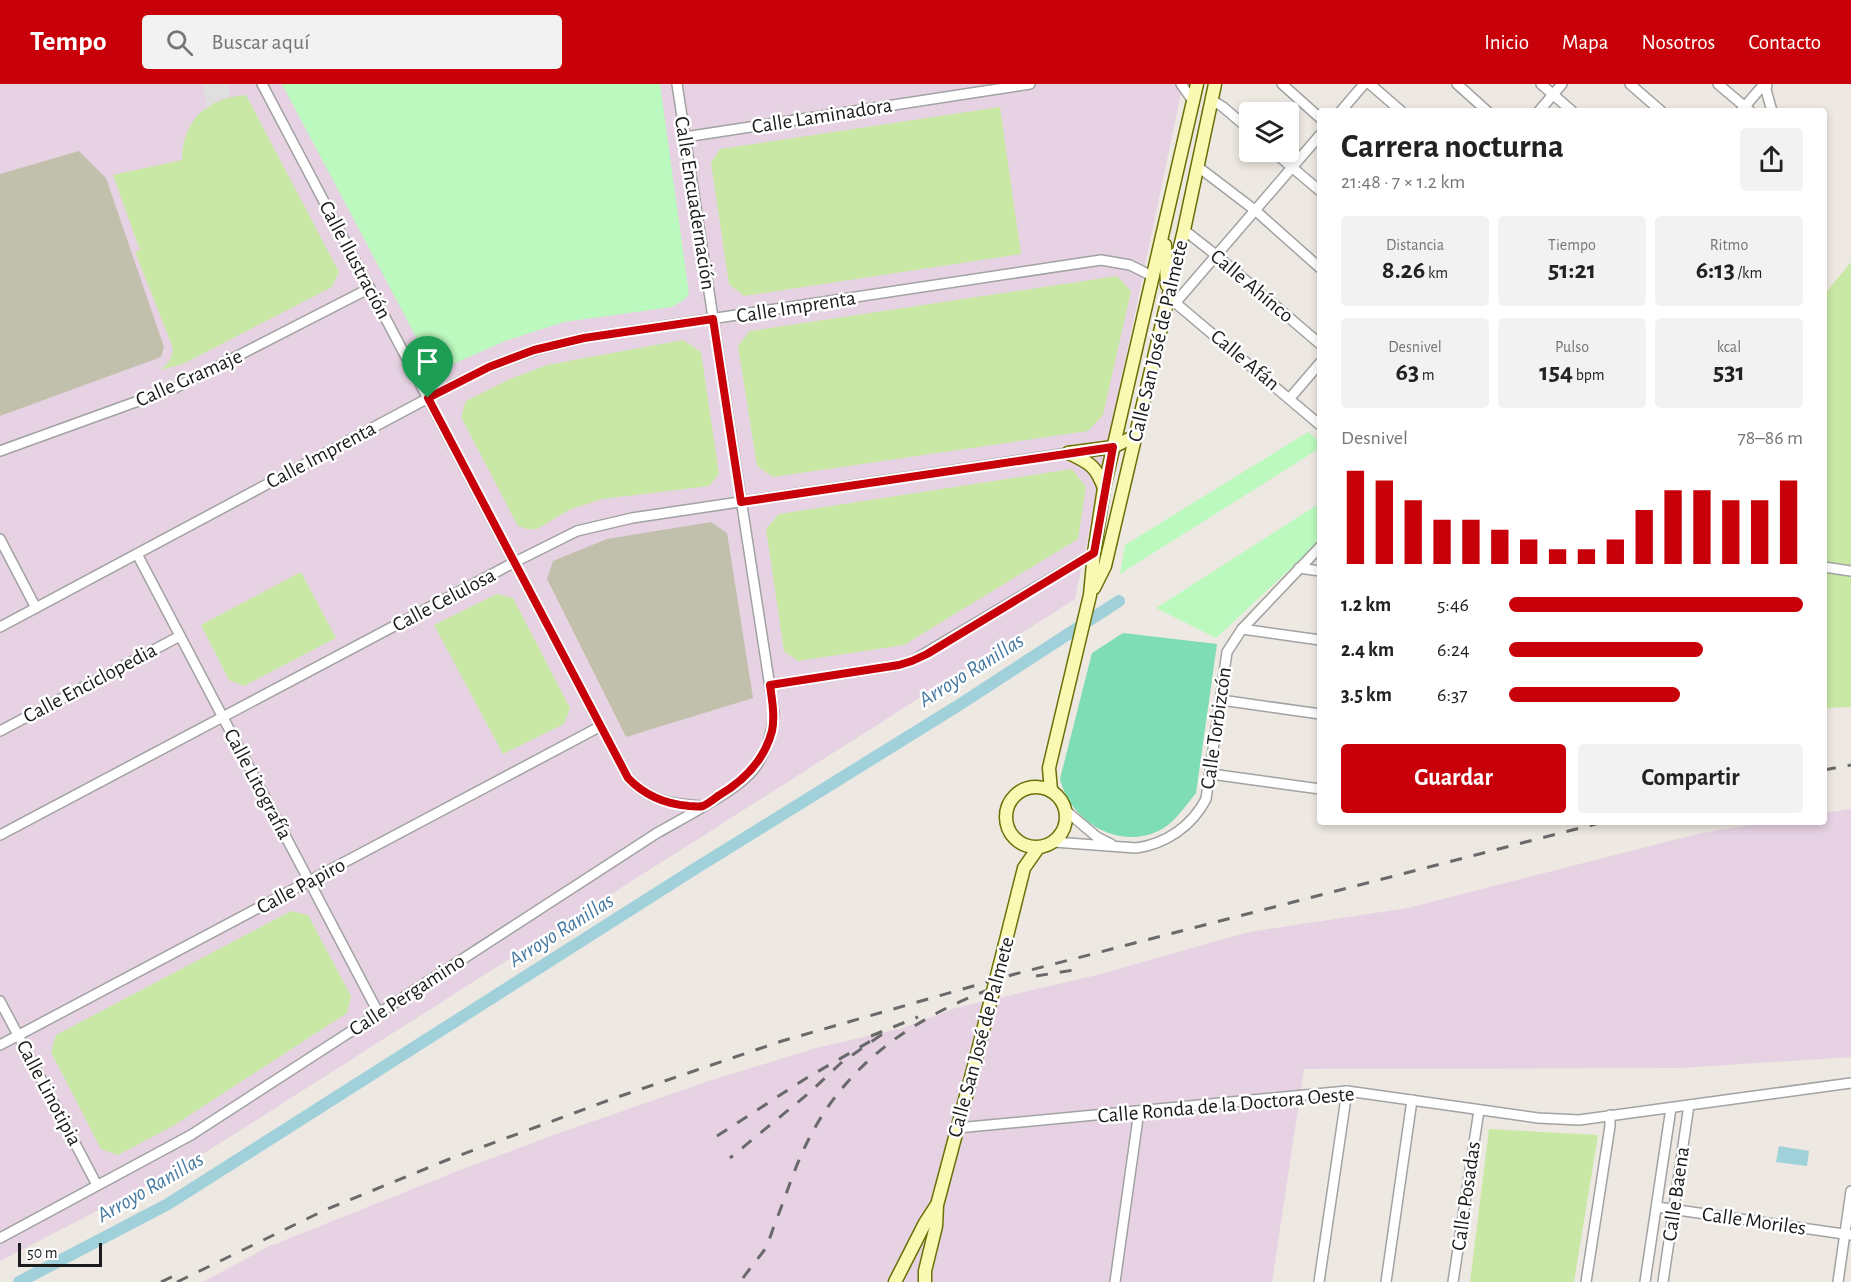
<!DOCTYPE html>
<html lang="es">
<meta charset="utf-8">
<style>
:root{--surface:#fff;--page:#f2f2f2;--text:#222;--muted:#767676;--accent:#c7000a}
body{margin:0;font-family:"Alegreya Sans",sans-serif;background:var(--page);color:var(--text);height:100vh;display:flex;flex-direction:column;font-size:22px;white-space:nowrap}
*{box-sizing:border-box;margin:0}
p{font-size:20px;color:var(--muted)}
.icon{flex:none;width:33px;height:33px;fill:none;stroke:currentColor;stroke-width:2;stroke-linecap:round;stroke-linejoin:round}
.map{position:relative;flex:1;overflow:hidden}
.details{position:absolute;left:1317px;top:24px;width:510px;height:717px;display:flex;flex-direction:column;background:var(--surface);border-radius:6px;box-shadow:0 3px 9px #0003}
.details>*{flex:none}
.buttons{position:absolute;left:1239px;top:18px;display:grid;gap:12px}
.buttons a{display:grid;place-items:center;width:60px;height:60px;border-radius:6px;background:var(--surface);box-shadow:0 3px 9px #0003;font-size:30px}
.scale{position:absolute;left:18px;bottom:15px;width:84px;box-sizing:border-box;padding-left:6px;border:3px solid #1b1b1b;border-top:0;font-size:16px;line-height:21px;white-space:nowrap;color:#1b1b1b;-webkit-text-stroke:4px #fff;paint-order:stroke}
.pin{position:absolute;display:grid;place-items:center;width:51px;height:51px;color:#fff;margin:-62px -26px;border-radius:50% 50% 50% 0;rotate:-45deg;box-shadow:0 0 6px #0007}
.pin .icon{rotate:45deg}
.round{display:grid;place-items:center;flex:none;width:63px;height:63px;border-radius:6px;background:var(--page)}
.headline{display:flex;align-items:center;justify-content:space-between;height:102px;padding:0 24px}
h1{font-size:33px;font-weight:700;line-height:45px}
.metrics{display:grid;grid-template-columns:repeat(3,1fr);gap:9px;height:102px;padding:6px 24px}
.metrics div{display:grid;align-content:center;border-radius:6px;background:var(--page);text-align:center}
.metrics b{font-size:26px;font-weight:700}
.metrics small{font-size:16px;font-weight:400}
.metrics p{font-size:16px}
.chart{height:168px;padding:12px 24px}
.chart p{display:flex;justify-content:space-between}
.chart svg{width:100%;height:108px;margin-top:6px;stroke:var(--accent);stroke-width:6}
.action{display:flex;gap:12px;margin-top:auto;padding:12px 24px}
.action a{flex:1;height:69px;border-radius:6px;background:var(--accent);color:#fff;font-size:24px;font-weight:700;line-height:69px;text-align:center}
.action a+a{background:var(--page);color:var(--text)}
ul{padding:0 24px;list-style:none;font-size:20px}
li{display:grid;grid-template-columns:96px 72px 1fr;align-items:center;height:45px}
li i{height:15px;border-radius:8px;background:var(--accent)}
header{display:flex;align-items:center;gap:36px;box-sizing:border-box;height:84px;padding:0 30px;background:var(--accent);color:#fff}
header strong{font-size:28px}
nav{display:flex;gap:33px;margin-inline-start:auto;font-size:21px}
.search{width:420px;height:54px;background:var(--page);display:flex;align-items:center;gap:15px;box-sizing:border-box;padding:0 21px;border-radius:6px;color:var(--muted);font-size:22px}
.map>svg:first-child{display:block}
.industrial{fill:#e6d2e3}
.construction{fill:#c1c0ac}
.grass{fill:#c9e8a5}
.park{fill:#bcf9be}
.pitch{fill:#7eddb4}
.parking{fill:#dfdfdf}
.water{fill:#a0d1db}
.lines{fill:none;stroke-linecap:round;stroke-linejoin:round}
.canal{stroke:#a0d1db;stroke-width:12}
.street-casing{stroke:#a2a2a2;stroke-width:12}
.secondary-casing{stroke:#6a7005;stroke-width:15}
.street{stroke:#fff;stroke-width:9}
.secondary{stroke:#f9f9b3;stroke-width:12}
.rail{stroke:#696969;stroke-width:3;stroke-dasharray:12 12;stroke-linecap:butt}
.secondary-bridge-casing{stroke:#6a7005;stroke-width:15;stroke-linecap:butt}
.secondary-bridge{stroke:#f9f9b3;stroke-width:12}
.route-casing{stroke:#fff;stroke-width:12}
.route{stroke:#c7000a;stroke-width:8}
.labels{text-anchor:middle;dominant-baseline:central;stroke-width:5;stroke-linejoin:round;paint-order:stroke}
.street-label{font-size:21px;fill:#1b1b1b;stroke:#fff}
.water-label{font-size:22px;font-style:italic;fill:#4679a2;stroke:#fff}
</style>
<header>
<strong>Tempo</strong>
<div class="search"><svg class="icon" aria-label="search" viewBox="0 0 24 24"><circle cx="10" cy="10" r="6"/><path d="M15 15l6 6"/></svg>Buscar aquí</div>
<nav><a>Inicio</a><a>Mapa</a><a>Nosotros</a><a>Contacto</a></nav>
</header>
<div class="map">
<svg width="1851" height="1198" viewBox="0 0 1851 1198">
<rect width="100%" height="100%" fill="#ede8e1"/>
<g class="industrial">
<path d="M0 0H1183L1075 515 184 1082 0 1177Z"/>
<path d="M1851 725V973L1679 984 1304 985 1272 1198H203L270 1162 455 1088 565 1047 709 997 816 964 903 944 955 924 1093 892 1249 848 1408 824 1701 749 1770 738H1824V729Z"/>
</g>
<g class="construction">
<path d="M79 67 106 94 164 263 161 273 0 332V90Z"/>
<path d="M711 438 727 449 753 614 626 653 547 495 553 477 607 455Z"/>
</g>
<g class="grass">
<path d="M246 11 339 188 332 203 183 280 160 286C168 280 172 275 173 264L135 168 140 166 113 91 182 76C183 35 207 14 246 11Z"/>
<path d="M1000 23 1021 170 744 212 729 200 711 79 720 65Z"/>
<path d="M1851 178V623L1824 624V211Z"/>
<path d="M1117 192 1131 207 1103 331 1088 347 773 393 757 382 738 262 750 247Z"/>
<path d="M683 256 701 268 719 390 709 402 602 415 569 426 537 445H527L518 442 461 333 466 317 510 295 547 281Z"/>
<path d="M1072 385 1086 403 1078 455 904 561 798 577 784 567 766 445 779 430Z"/>
<path d="M301 488 336 554 244 602 229 596 201 541Z"/>
<path d="M497 510 513 514 570 624 564 640 503 670 434 541Z"/>
<path d="M291 827 308 831 351 912 347 929 173 1042 118 1071 101 1065 51 968 56 951Z"/>
<path d="M1489 1045 1598 1051 1574 1198H1470Z"/>
</g>
<g class="park">
<path d="M282 0H660L689 210 685 215 672 223 564 238 505 257 442 285 432 283Z"/>
<path d="M1308 348 1320 358V364L1120 490 1125 461Z"/>
<path d="M1320 419V457L1216 554 1156 524Z"/>
</g>
<path class="pitch" d="M1123 549 1217 560 1196 709C1187 720 1179 732 1168 741 1127 771 1071 741 1060 695L1092 569Z"/>
<path class="parking" d="M203 0H228L230 12 218 16 207 24Z"/>
<path class="water" d="M1779 1062 1809 1067 1807 1082 1776 1078Z"/>
<g class="lines">
<path class="canal" d="M19 1198 168 1120 693 786 959 621 1119 517"/>
<defs>
<g id="street">
<path d="M262 0 628 694C650 717 671 720 702 722"/>
<path d="M1181 0 1193 17"/>
<path d="M1282 0 1320 34"/>
<path d="M1370 0 1401 27"/>
<path d="M1457 0 1487 27"/>
<path d="M1541 0 1572 27"/>
<path d="M1630 0 1661 27"/>
<path d="M1718 0 1750 27"/>
<path d="M1767 0 1766 6 1772 27"/>
<path d="M1212 16 1223 23 1250 46"/>
<path d="M1341 27 1364 0"/>
<path d="M1539 27 1562 0"/>
<path d="M1741 27 1764 0"/>
<path d="M685 53 1030 0"/>
<path d="M1274 68 1320 107"/>
<path d="M1197 82 1256 127 1320 184"/>
<path d="M1184 146 1216 171 1320 260"/>
<path d="M1172 216 1320 341"/>
<path d="M1176 218 1320 51"/>
<path d="M1290 314 1320 279"/>
<path d="M0 367 177 303 370 204"/>
<path d="M0 455 36 524"/>
<path d="M137 470 379 930"/>
<path d="M1824 483 1851 487"/>
<path d="M1299 484 1320 487"/>
<path d="M0 543 447 304 489 283 535 266 584 254 1101 176 1130 181 1154 193"/>
<path d="M1242 545 1320 556"/>
<path d="M770 601 899 581 912 577 1094 469"/>
<path d="M1221 616 1320 630"/>
<path d="M0 647 180 552"/>
<path d="M1211 690 1320 705"/>
<path d="M1065 726 1097 753 1111 760"/>
<path d="M0 751 515 478 577 447 632 434 1068 369"/>
<path d="M1054 758 1136 764C1166 760 1192 742 1206 715L1227 568 1242 545 1320 463"/>
<path d="M0 917 97 1101"/>
<path d="M0 961 601 642"/>
<path d="M957 1044 1347 1007 1538 1034 1579 1036 1851 999"/>
<path d="M1657 1123 1851 1151"/>
<path d="M0 1154 191 1051 657 749C683 734 737 707 754 685 766 669 772 649 774 629L677 0"/>
<path d="M1115 1198 1139 1027"/>
<path d="M1319 1198 1347 1007"/>
<path d="M1386 1198 1412 1016"/>
<path d="M1453 1198 1479 1026"/>
<path d="M1586 1198 1610 1042V1031"/>
<path d="M1645 1198 1671 1024"/>
<path d="M1663 1198 1689 1021"/>
<path d="M1838 1198 1851 1107"/>
</g>
<g id="secondary">
<path d="M1165 161 1167 201"/>
<path d="M1068 369 1113 363 1135 352"/>
<path d="M1069 369C1090 379 1096 382 1104 404"/>
<path d="M1094 504 1105 482 1184 146 1215 0"/>
<circle cx="1036" cy="733" r="30"/>
<path d="M1051 707 1049 684 1090 511 1094 469 1104 404 1197 0"/>
<path d="M1005 860 1024 784 1038 764"/>
<path d="M895 1198 925 1139 936 1122"/>
<path d="M925 1198V1187L936 1142 937 1121 973 986"/>
</g>
</defs>
<use href="#street" class="street-casing"/>
<use href="#secondary" class="secondary-casing"/>
<use href="#street" class="street"/>
<use href="#secondary" class="secondary"/>
<g class="rail">
<path d="M1824 686 1851 681"/>
<path d="M1036 892 1074 886"/>
<path d="M871 952 918 933"/>
<path d="M717 1052 805 995 881 951 841 979 809 1009 730 1074"/>
<path d="M743 1194C750 1184 758 1175 765 1165 769 1157 772 1148 775 1139 785 1115 792 1091 803 1067 841 983 911 934 996 903"/>
<path d="M161 1198 182 1188"/>
<path d="M177 1198 325 1126 447 1076 612 1015 782 957 1015 890 1603 738"/>
</g>
<defs>
<path id="secondary-bridge" d="M973 986 1005 860"/>
</defs>
<use href="#secondary-bridge" class="secondary-bridge-casing"/>
<use href="#secondary-bridge" class="secondary-bridge"/>
</g>
<g class="lines">
<defs>
<path id="route" d="M713 235 741 418 1113 363 1094 469 927 570 912 577 899 581 770 601C772 616 775 632 772 647 764 677 744 697 718 712 714 715 708 720 703 722 699 723 693 722 689 722 665 720 645 712 628 694L428 314 489 283 534 266 584 254Z"/>
</defs>
<use href="#route" class="route-casing"/>
<use href="#route" class="route"/>
</g>
<g class="labels">
<g class="street-label">
<text transform="translate(822 32) rotate(-9)">Calle Laminadora</text>
<text transform="translate(695 119) rotate(81)">Calle Encuadernación</text>
<text transform="translate(355 176) rotate(62)">Calle Ilustración</text>
<text transform="translate(1252 202) rotate(40)">Calle Ahínco</text>
<text transform="translate(796 223) rotate(-9)">Calle Imprenta</text>
<text transform="translate(1158 257) rotate(-77)">Calle San José de Palmete</text>
<text transform="translate(1245 276) rotate(40)">Calle Afán</text>
<text transform="translate(189 294) rotate(-24)">Calle Gramaje</text>
<text transform="translate(321 371) rotate(-28)">Calle Imprenta</text>
<text transform="translate(444 516) rotate(-28)">Calle Celulosa</text>
<text transform="translate(90 599) rotate(-28)">Calle Enciclopedia</text>
<text transform="translate(1216 644) rotate(-82)">Calle Torbizcón</text>
<text transform="translate(258 700) rotate(62)">Calle Litografía</text>
<text transform="translate(301 802) rotate(-28)">Calle Papiro</text>
<text transform="translate(407 911) rotate(-33)">Calle Pergamino</text>
<text transform="translate(981 953) rotate(-75)">Calle San José de Palmete</text>
<text transform="translate(49 1009) rotate(62)">Calle Linotipia</text>
<text transform="translate(1226 1021) rotate(-5)">Calle Ronda de la Doctora Oeste</text>
<text transform="translate(1676 1110) rotate(-82)">Calle Baena</text>
<text transform="translate(1466 1112) rotate(-82)">Calle Posadas</text>
<text transform="translate(1754 1137) rotate(8)">Calle Moriles</text>
</g>
<g class="water-label">
<text transform="translate(971 586) rotate(-32)">Arroyo Ranillas</text>
<text transform="translate(561 846) rotate(-32)">Arroyo Ranillas</text>
<text transform="translate(150 1103) rotate(-30)">Arroyo Ranillas</text>
</g>
</g>
</svg>
<div class="buttons">
<a><svg class="icon" aria-label="layers" viewBox="0 0 24 24"><path d="M12 4l9 5-9 5-9-5zM3 14l9 5 9-5"/></svg></a>
</div>
<div class="scale">50 m</div>
<div class="pin" style="left:428px;top:314px;background:#1e9e55"><svg class="icon" aria-label="arrive" viewBox="0 0 24 24"><path d="M6 21V4h12l-3 4 3 4H6"/></svg></div>
<section class="details">
<div class="headline"><div><h1>Carrera nocturna</h1><p>21:48 · 7 × 1.2 km</p></div><a class="round"><svg class="icon" aria-label="share" viewBox="0 0 24 24"><path d="M12 15V3M7 8l5-5 5 5M5 13v7h14v-7"/></svg></a></div>
<div class="metrics">
<div><p>Distancia</p><b>8.26<small> km</small></b></div>
<div><p>Tiempo</p><b>51:21</b></div>
<div><p>Ritmo</p><b>6:13<small> /km</small></b></div>
</div>
<div class="metrics">
<div><p>Desnivel</p><b>63<small> m</small></b></div>
<div><p>Pulso</p><b>154<small> bpm</small></b></div>
<div><p>kcal</p><b>531</b></div>
</div>
<div class="chart"><p><span>Desnivel</span>78–86 m</p>
<svg viewBox="0 0 160 44" preserveAspectRatio="none"><path d="M5 44V6M15 44V10M25 44V18M35 44V26M45 44V26M55 44V30M65 44V34M75 44V38M85 44V38M95 44V34M105 44V22M115 44V14M125 44V14M135 44V18M145 44V18M155 44V10"/></svg>
</div>
<ul>
<li><b>1.2 km</b>5:46<i style="width:100%"></i></li>
<li><b>2.4 km</b>6:24<i style="width:66%"></i></li>
<li><b>3.5 km</b>6:37<i style="width:58%"></i></li>
</ul>
<div class="action"><a>Guardar</a><a>Compartir</a></div>
</section>
</div>
